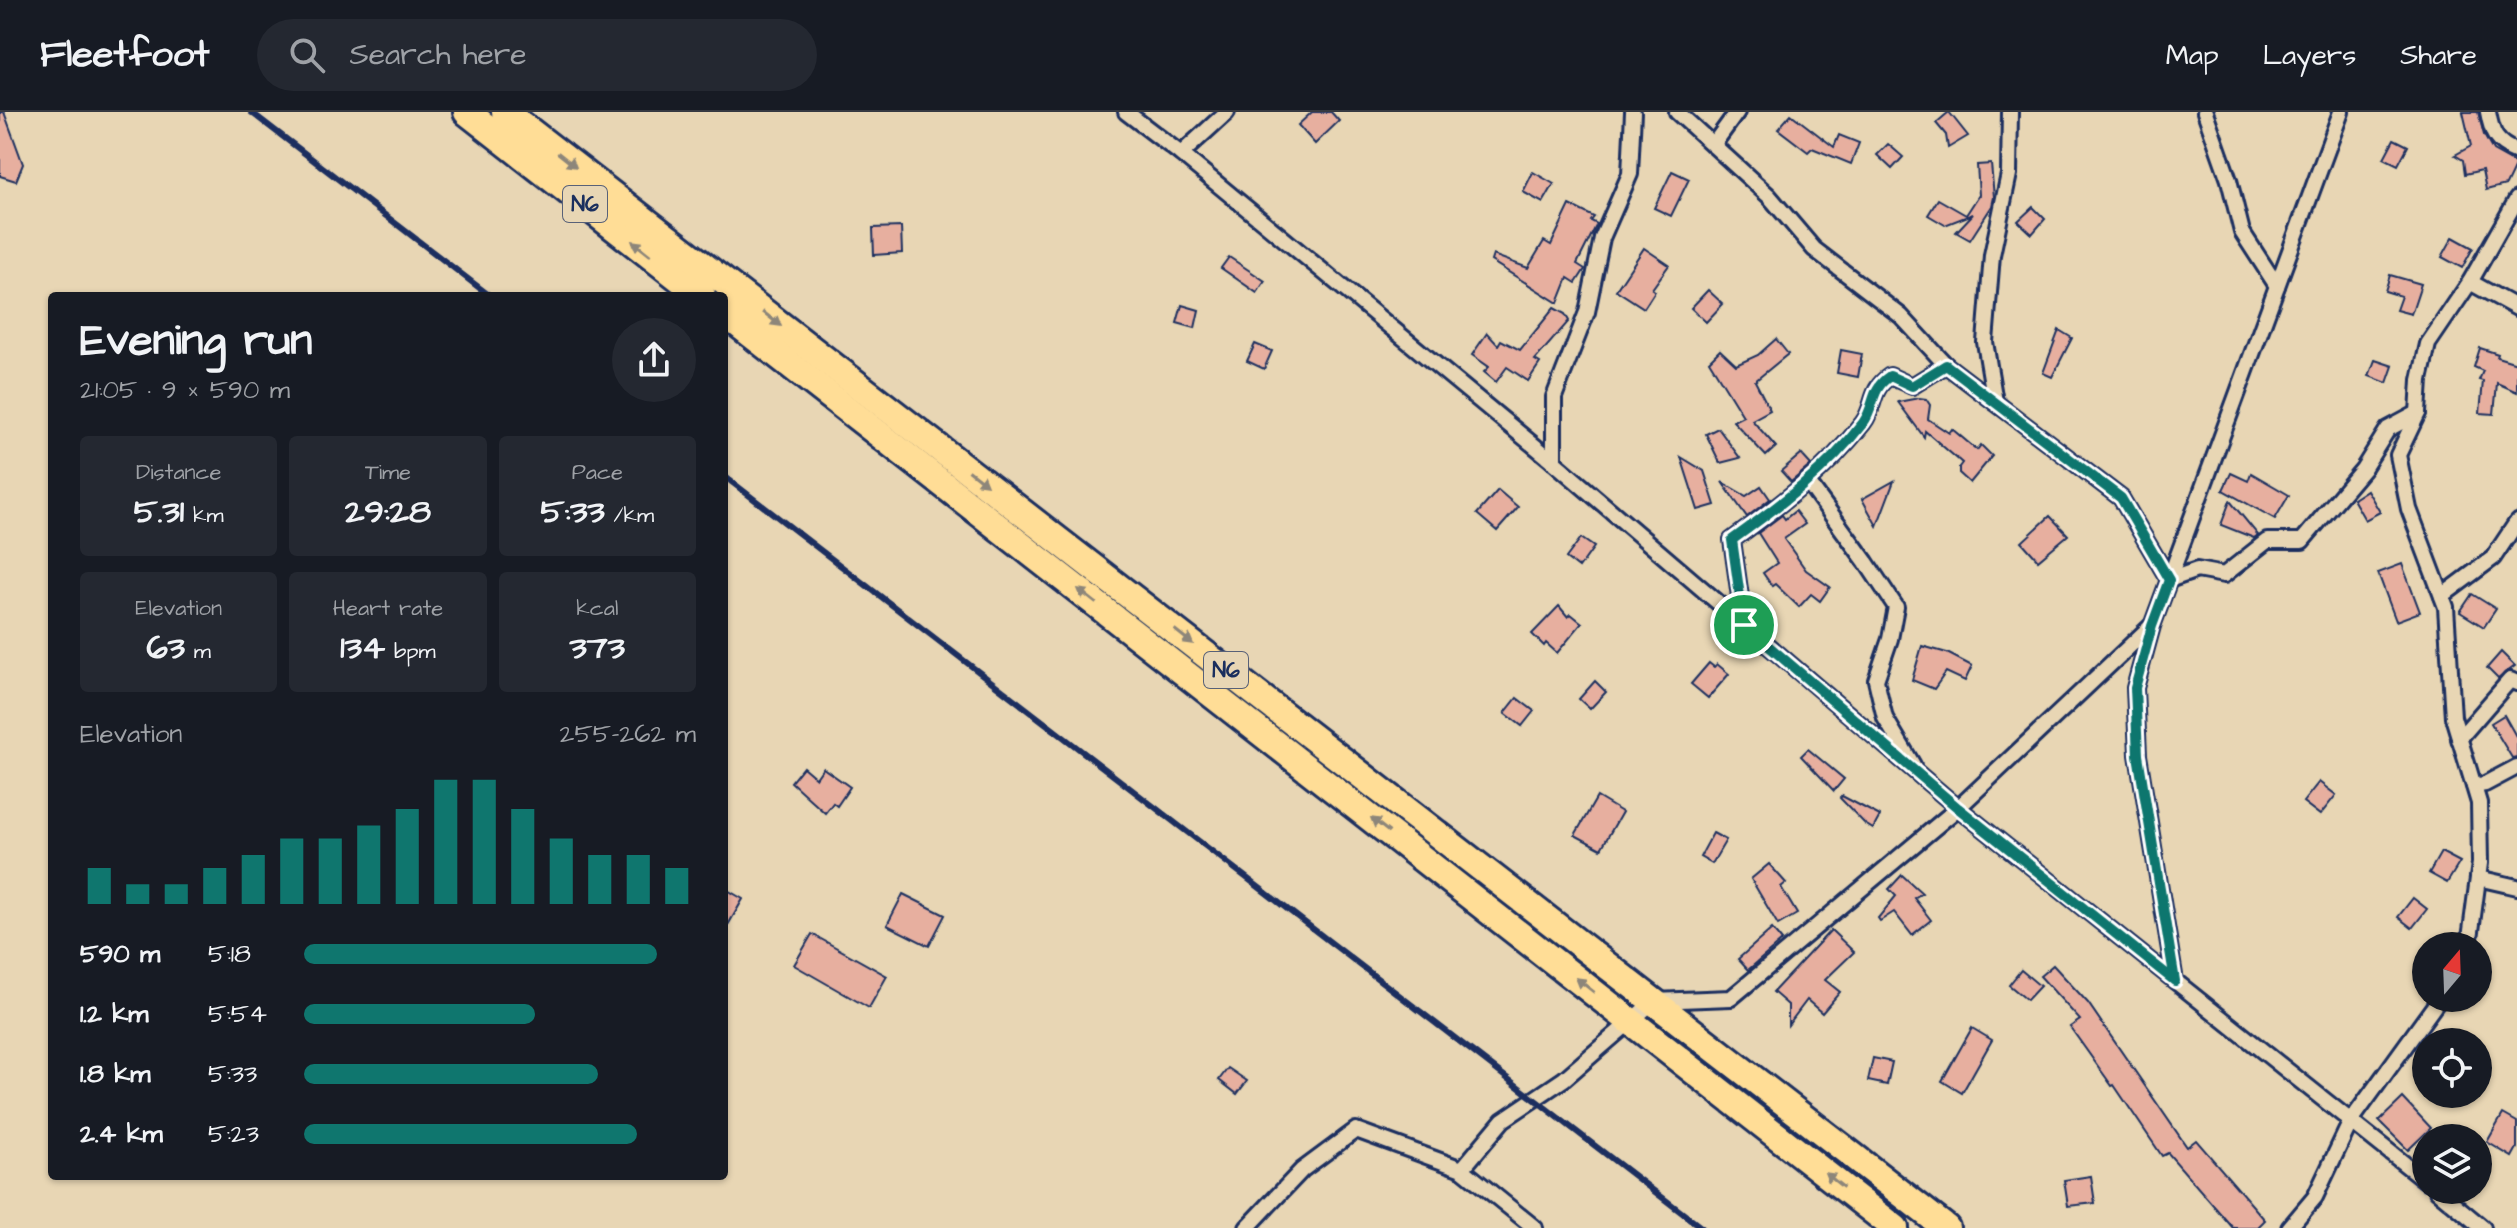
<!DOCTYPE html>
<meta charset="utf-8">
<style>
:root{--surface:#171b24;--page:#242831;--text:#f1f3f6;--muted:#9ea1a6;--line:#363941;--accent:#0f766e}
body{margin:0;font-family:"Architects Daughter",sans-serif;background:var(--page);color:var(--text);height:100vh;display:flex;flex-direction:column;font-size:30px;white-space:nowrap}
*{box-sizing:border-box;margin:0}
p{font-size:26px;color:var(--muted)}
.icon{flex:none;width:44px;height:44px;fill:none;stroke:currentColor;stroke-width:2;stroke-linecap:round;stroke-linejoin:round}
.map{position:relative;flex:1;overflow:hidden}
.drawer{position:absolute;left:48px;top:180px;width:680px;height:888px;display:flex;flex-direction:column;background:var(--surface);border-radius:8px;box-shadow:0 2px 6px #0004}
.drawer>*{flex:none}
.needle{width:52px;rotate:19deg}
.buttons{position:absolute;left:2412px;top:820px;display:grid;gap:16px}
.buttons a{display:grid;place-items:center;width:80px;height:80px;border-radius:50%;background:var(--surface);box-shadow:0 2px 6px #0004;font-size:40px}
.pin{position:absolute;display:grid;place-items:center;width:68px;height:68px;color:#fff;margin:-34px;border:4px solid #fff;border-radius:50%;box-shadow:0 2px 8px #0007}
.round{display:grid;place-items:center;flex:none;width:84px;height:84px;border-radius:42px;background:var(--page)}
.head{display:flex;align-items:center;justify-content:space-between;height:136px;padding:0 32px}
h1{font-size:44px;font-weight:700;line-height:60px}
.stats{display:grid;grid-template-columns:repeat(3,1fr);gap:12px;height:136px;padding:8px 32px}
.stats div{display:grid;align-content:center;border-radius:8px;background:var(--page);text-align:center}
.stats b{font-size:34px;font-weight:700}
.stats small{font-size:22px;font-weight:400}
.stats p{font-size:22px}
.chart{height:224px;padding:16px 32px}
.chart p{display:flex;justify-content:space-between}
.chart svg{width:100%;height:144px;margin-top:8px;stroke:var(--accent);stroke-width:6}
ul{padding:0 32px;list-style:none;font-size:26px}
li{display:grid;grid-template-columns:128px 96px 1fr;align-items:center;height:60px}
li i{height:20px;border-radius:10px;background:var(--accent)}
header{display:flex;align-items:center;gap:48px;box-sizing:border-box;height:112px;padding:0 40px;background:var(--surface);border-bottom:2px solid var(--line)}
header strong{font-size:38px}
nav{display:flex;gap:44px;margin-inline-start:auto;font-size:28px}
.search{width:560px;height:72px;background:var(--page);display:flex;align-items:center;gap:20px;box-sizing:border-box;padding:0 28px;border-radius:44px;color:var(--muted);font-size:30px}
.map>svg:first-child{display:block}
.building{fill:#e7af9f;stroke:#1b2f5e;stroke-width:2}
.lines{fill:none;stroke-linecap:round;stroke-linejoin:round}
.street-casing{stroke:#1b2f5e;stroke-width:20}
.highway-casing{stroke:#1b2f5e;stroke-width:32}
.street{stroke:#e8d6b4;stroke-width:14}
.highway{stroke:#ffdd96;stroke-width:26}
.rail{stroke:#1b2f5e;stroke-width:6}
.oneway{fill:#8d867a}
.route-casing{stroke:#fff;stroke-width:16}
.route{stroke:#0f766e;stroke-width:10}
.labels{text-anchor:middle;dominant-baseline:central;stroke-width:7;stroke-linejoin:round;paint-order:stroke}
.shield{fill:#e8d6b4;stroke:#586178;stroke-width:2}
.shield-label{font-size:22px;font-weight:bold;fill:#1b2f5e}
</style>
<header>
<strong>Fleetfoot</strong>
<div class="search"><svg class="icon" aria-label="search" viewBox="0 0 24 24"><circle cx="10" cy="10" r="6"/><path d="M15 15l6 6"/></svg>Search here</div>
<nav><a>Map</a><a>Layers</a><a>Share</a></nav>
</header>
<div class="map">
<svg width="2517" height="1116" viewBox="0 0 2517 1116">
<rect width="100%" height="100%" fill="#e8d6b4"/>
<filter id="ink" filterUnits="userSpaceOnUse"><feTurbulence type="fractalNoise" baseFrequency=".0125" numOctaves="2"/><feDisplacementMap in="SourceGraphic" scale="16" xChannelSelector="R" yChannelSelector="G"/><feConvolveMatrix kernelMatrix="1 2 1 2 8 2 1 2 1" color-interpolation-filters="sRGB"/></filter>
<g filter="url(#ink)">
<g class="building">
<path d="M0 0H4L23 52 16 69 0 64Z"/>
<path d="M1312 0H1331L1339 9 1315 32 1298 13Z"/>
<path d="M1949 0 1968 24 1948 36 1946 23 1936 11Z"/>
<path d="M2463 0H2478L2484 23 2493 39 2516 52 2506 73 2486 78 2482 58 2465 62 2463 48 2455 43 2471 34Z"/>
<path d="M1791 2 1834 35 1839 23 1859 31 1851 52 1812 36 1808 40 1778 17Z"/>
<path d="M2394 27 2408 34 2398 53 2384 46Z"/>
<path d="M1888 32 1903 45 1892 57 1877 43Z"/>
<path d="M1991 52 1994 85 1992 94 1970 128 1956 120 1973 102 1945 113 1928 103 1938 87 1966 103 1979 83 1977 53Z"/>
<path d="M1672 59 1689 67 1671 104 1654 96Z"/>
<path d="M1533 60 1554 72 1543 91 1523 80Z"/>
<path d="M1570 93 1594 105 1591 109 1597 112 1577 152 1585 157 1576 171 1568 166 1558 191 1491 149 1493 143 1528 156 1544 129 1551 133Z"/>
<path d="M2033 95 2045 107 2032 122 2018 109Z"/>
<path d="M901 115 902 141 874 143 873 116Z"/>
<path d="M2453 125 2473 136 2462 156 2442 145Z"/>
<path d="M1644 136 1669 153 1652 177 1655 179 1644 196 1616 178Z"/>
<path d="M1229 145 1265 169 1257 181 1221 156Z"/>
<path d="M2390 163 2421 172 2411 202 2396 198 2401 184 2385 179Z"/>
<path d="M1708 178 1723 192 1706 210 1691 196Z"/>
<path d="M1182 193 1199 198 1195 216 1177 211Z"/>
<path d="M1554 196 1565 202 1569 209 1535 248 1540 251 1528 269 1507 255 1496 270 1484 260 1489 255 1472 243 1487 221 1498 233 1501 228 1520 238Z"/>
<path d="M2059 218 2072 226 2052 265 2043 261Z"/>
<path d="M1776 227 1788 242 1755 269 1770 298 1752 308 1776 335 1766 344 1733 309 1743 304 1709 249 1720 238 1736 253 1758 243Z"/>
<path d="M1255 232 1272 239 1264 257 1247 249Z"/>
<path d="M2480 236 2498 242 2497 245 2517 251V280L2497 271 2494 302 2480 301 2483 269 2479 268 2483 259 2474 255Z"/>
<path d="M1841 238 1862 242 1858 265 1837 261Z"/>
<path d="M2375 248 2393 254 2387 271 2369 264Z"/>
<path d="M1919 286 1926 287 1930 293 1928 307 1949 321 1952 317 1977 338 1981 333 1992 344 1970 371 1959 361V355L1962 351 1925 319 1924 325 1898 290Z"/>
<path d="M1718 316 1740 346 1720 351 1706 322Z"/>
<path d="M1801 342 1811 353 1791 370 1781 359Z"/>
<path d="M1681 345 1704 359 1715 393 1698 398Z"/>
<path d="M2231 361 2248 369 2251 361 2289 383 2275 407 2223 378Z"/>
<path d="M1894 369 1877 414 1862 387Z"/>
<path d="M1722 370 1746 384 1761 374 1770 387 1747 405Z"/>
<path d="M1498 378 1518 395 1497 419 1477 402Z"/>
<path d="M2367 378 2380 400 2365 408 2353 387Z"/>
<path d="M2230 389 2258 423 2254 426 2221 413Z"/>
<path d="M1795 399 1805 412 1784 427 1806 458 1830 475 1820 489 1811 482 1799 495 1775 472 1772 474 1763 461 1777 451 1758 421 1782 403 1785 407Z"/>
<path d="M2050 404 2068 423 2038 448 2022 430Z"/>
<path d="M1581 426 1594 435 1579 456 1566 446Z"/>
<path d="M2402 452 2420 500 2396 509 2378 461Z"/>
<path d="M2472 482 2496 497 2484 515 2460 500Z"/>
<path d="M1559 494 1568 505 1571 502 1582 511 1557 541 1546 531 1544 534 1532 522Z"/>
<path d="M1922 534 1947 541 1972 554 1965 569 1946 560 1934 577 1912 568Z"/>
<path d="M2501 540 2515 554 2498 567 2487 556Z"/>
<path d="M1709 551 1714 555 1717 552 1729 562 1708 586 1691 572Z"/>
<path d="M1595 569 1606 580 1590 597 1579 587Z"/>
<path d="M1517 586 1534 599 1522 614 1505 601Z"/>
<path d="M2504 603 2517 626V645L2512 646 2491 611Z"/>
<path d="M1808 637 1844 667 1834 679 1801 644Z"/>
<path d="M803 655 816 666 823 656 850 675 837 694 833 691 825 701 791 670Z"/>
<path d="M2319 670 2336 683 2320 703 2303 690Z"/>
<path d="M1842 684 1880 704 1873 717 1865 712 1840 686Z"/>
<path d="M1597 685 1622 700 1601 737 1575 723Z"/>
<path d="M1713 721 1726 728 1712 752 1700 745Z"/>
<path d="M2441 740 2460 750 2447 771 2429 761Z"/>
<path d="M1769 752 1786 771 1781 775 1797 802 1778 813 1751 767Z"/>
<path d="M1902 763 1922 781 1914 786 1931 808 1912 823 1894 800 1880 809 1878 806 1896 784 1889 777Z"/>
<path d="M724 776 743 787 724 820Z"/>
<path d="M903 782 945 803 929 834 887 813Z"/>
<path d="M2413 786 2427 797 2412 816 2398 805Z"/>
<path d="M1772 817 1782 829 1748 858 1738 847Z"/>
<path d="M1831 818 1854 840 1825 868 1840 880 1822 901 1807 888 1788 913V893L1773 880Z"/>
<path d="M812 822 887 864 869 896 794 853Z"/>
<path d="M2053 853 2088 891 2187 1035 2196 1028 2265 1108 2257 1116H2233L2168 1041 2162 1044 2114 973 2112 974 2070 915 2080 908 2040 864Z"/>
<path d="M2021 858 2040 874 2027 888 2009 873Z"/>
<path d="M1972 916 1992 928 1962 981 1942 969Z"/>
<path d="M1873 946 1892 950 1887 973 1868 969Z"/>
<path d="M1228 956 1247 969 1237 982 1219 968Z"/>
<path d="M2403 986 2431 1016 2408 1038 2379 1009Z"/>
<path d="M2503 1002 2517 1010V1036L2512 1045 2487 1030Z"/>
<path d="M2091 1064 2095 1091 2068 1094 2064 1068Z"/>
</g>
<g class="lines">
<defs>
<g id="street">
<path d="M1126 0 1181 42 1554 350 1958 696 2426 1069"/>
<path d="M1677 0 1769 84 1814 137 1901 204 1946 253 2121 386 2169 468 2197 458 2224 463 2267 429H2302L2363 357 2388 317 2418 301"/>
<path d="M2205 0 2229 68 2242 120 2277 174"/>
<path d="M2488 0C2492 22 2495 31 2517 40"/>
<path d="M1713 33 1737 0"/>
<path d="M1181 42 1227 0"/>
<path d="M2470 170 2517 196"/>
<path d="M1995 290 1985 230 1992 143 2009 62 2010 0"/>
<path d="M1554 350V285L1587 200 1602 126 1630 62 1633 0"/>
<path d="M1807 369 1866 450 1896 495 1890 527 1876 568 1885 606 1913 653"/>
<path d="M2442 484 2493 446 2517 410"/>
<path d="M1744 513 1732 428C1779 394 1827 358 1863 311 1876 294 1869 278 1890 264L1912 274 1946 253"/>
<path d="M2459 627 2510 568 2517 571"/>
<path d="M2474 674 2485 672 2517 655"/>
<path d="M2478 766 2517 775"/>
<path d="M2469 834 2480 751 2479 691 2453 605 2446 495 2409 397 2398 343 2418 301 2420 268 2428 232 2470 170 2517 87"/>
<path d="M2175 869 2138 643 2135 576 2152 514 2341 0"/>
<path d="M1462 1057 1503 1008 1564 967 1654 889 1731 886 1958 696 2151 514"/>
<path d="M2437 1078 2483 1116"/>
<path d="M1247 1116 1302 1058 1356 1018 1462 1057 1535 1116"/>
<path d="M2289 1116 2315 1085 2351 1009 2440 886"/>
</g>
<g id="highway">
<path d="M467 0 702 184"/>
<path d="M505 0 1946 1116"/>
<path d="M724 201 1895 1116"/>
</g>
</defs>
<use href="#street" class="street-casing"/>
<use href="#highway" class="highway-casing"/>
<use href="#street" class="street"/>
<use href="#highway" class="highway"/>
<g class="rail">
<path d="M251 0 490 184"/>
<path d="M724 364 1702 1116"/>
</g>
</g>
<defs><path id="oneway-solid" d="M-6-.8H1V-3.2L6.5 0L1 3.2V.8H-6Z" transform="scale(2)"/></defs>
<g class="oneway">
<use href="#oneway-solid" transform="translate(567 48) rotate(38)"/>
<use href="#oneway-solid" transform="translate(641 136) rotate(-142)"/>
<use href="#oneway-solid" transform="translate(772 207) rotate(38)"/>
<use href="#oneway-solid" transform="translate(978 366) rotate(38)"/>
<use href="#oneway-solid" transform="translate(1087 484) rotate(-142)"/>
<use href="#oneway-solid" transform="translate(1184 525) rotate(38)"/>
<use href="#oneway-solid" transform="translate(1380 713) rotate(-142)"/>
<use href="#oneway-solid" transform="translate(1585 873) rotate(-142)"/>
<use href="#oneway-solid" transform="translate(1834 1068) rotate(-142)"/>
</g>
</g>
<g class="lines" filter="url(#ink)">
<defs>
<path id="route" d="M1946 253 2121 386 2169 468 2152 514 2135 576 2138 643 2175 869 1958 696 1744 513 1732 428C1779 394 1827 358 1863 311 1876 294 1869 278 1890 264L1912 274Z"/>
</defs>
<use href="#route" class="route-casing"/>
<use href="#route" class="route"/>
</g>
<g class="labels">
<g class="shield">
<rect x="563" y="74" width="44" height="36" rx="6"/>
<rect x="1204" y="540" width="44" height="36" rx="6"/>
</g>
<g class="shield-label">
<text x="585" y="92">N6</text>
<text x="1226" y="558">N6</text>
</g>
</g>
</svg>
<div class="buttons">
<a><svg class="needle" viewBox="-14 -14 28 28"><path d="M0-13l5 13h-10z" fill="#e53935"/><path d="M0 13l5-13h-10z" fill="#9ea1a6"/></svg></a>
<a><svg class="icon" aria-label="locate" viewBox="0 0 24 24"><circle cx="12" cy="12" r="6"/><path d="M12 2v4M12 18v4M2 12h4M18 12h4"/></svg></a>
<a><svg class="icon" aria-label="layers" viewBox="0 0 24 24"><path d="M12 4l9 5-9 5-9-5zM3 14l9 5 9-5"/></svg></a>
</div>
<div class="pin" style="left:1744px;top:513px;background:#1e9e55"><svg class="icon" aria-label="arrive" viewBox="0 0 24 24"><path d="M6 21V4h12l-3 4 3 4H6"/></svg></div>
<section class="drawer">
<div class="head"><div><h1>Evening run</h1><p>21:05 · 9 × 590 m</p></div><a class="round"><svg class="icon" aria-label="share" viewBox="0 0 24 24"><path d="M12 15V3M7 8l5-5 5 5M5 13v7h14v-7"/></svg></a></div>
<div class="stats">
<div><p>Distance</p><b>5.31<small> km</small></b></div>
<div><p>Time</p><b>29:28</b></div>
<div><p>Pace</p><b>5:33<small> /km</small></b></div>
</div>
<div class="stats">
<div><p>Elevation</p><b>63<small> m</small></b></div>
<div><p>Heart rate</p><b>134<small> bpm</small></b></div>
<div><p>kcal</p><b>373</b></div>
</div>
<div class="chart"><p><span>Elevation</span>255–262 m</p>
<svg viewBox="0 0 160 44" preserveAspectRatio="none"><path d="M5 44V33M15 44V38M25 44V38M35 44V33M45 44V29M55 44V24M65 44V24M75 44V20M85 44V15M95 44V6M105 44V6M115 44V15M125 44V24M135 44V29M145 44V29M155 44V33"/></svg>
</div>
<ul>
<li><b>590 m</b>5:18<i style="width:90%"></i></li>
<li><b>1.2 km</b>5:54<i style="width:59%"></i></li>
<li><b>1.8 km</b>5:33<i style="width:75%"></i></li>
<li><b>2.4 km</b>5:23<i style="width:85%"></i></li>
</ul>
</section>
</div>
